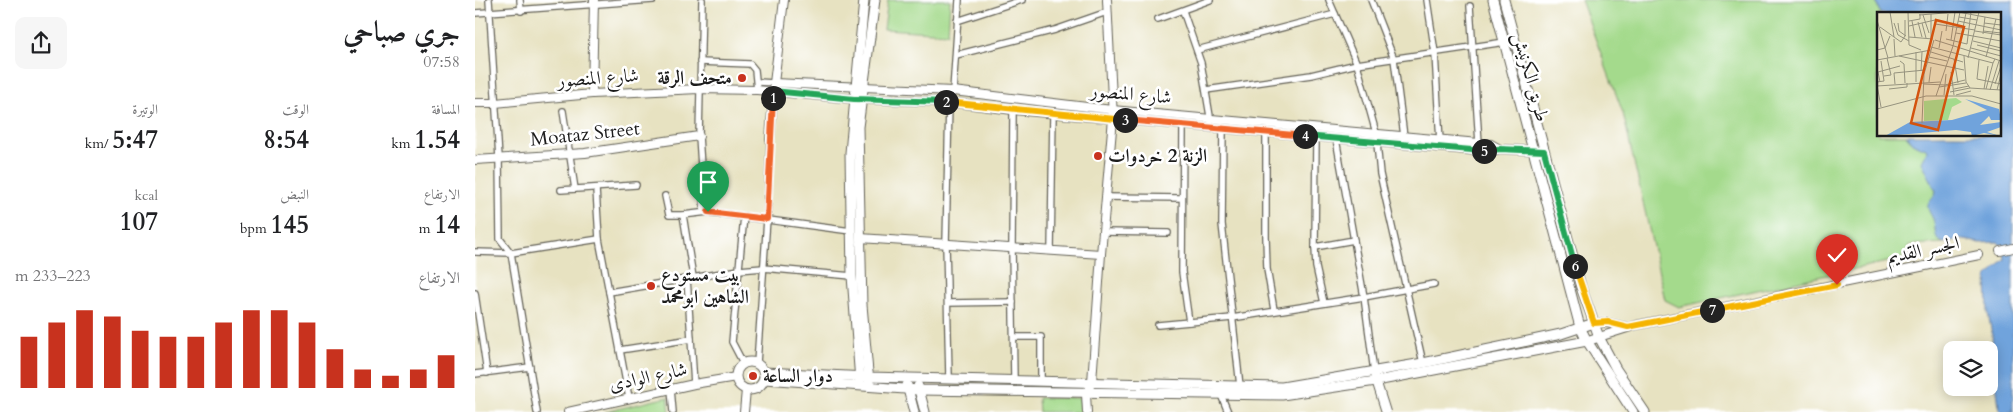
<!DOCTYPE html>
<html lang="ar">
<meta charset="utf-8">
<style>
:root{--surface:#fff;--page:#f6f6f6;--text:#202124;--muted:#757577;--accent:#c8321e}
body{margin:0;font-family:Cardo,Amiri,serif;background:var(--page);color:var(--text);direction:rtl;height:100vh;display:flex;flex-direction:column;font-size:19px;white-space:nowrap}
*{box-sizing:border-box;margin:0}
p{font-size:16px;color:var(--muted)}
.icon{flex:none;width:28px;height:28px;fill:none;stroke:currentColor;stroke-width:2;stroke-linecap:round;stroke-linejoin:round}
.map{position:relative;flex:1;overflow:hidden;direction:ltr}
.side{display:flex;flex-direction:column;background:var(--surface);width:475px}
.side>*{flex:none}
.tools{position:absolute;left:1468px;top:341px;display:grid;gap:10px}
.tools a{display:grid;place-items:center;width:55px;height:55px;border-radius:10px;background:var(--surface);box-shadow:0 2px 12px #0003;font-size:25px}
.pin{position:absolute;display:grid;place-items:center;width:42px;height:42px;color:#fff;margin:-51px -21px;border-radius:50% 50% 50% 0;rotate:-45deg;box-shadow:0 0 5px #0007}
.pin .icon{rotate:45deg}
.km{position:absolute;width:25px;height:25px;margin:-12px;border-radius:50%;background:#222;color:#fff;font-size:14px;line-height:25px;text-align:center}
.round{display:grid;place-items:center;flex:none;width:52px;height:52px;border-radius:10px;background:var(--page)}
.headline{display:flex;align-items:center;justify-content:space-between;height:85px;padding:0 15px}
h1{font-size:28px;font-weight:800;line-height:38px}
.stats{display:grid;grid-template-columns:repeat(3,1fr);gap:8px;height:85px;padding:5px 15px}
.stats div{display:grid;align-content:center}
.stats b{font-size:25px;font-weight:800}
.stats small{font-size:14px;font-weight:400}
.stats p{font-size:14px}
.chart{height:140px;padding:10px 15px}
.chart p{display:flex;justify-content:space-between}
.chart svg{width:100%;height:90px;margin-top:5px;stroke:var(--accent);stroke-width:6}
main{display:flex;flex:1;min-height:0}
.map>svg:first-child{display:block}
.green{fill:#a4da8c;stroke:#607b54}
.water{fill:#70a3dc;stroke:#46607c}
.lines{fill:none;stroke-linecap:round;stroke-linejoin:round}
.street-casing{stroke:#636156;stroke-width:8}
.secondary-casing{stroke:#636156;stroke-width:10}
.primary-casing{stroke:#636156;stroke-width:11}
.street{stroke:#fff;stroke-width:5.5}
.secondary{stroke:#fff;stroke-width:8}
.primary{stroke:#fff;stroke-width:9}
.split-1-casing{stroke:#fff;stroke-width:10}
.split-2-casing{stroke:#fff;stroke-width:10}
.split-3-casing{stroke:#fff;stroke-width:10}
.split-4-casing{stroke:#fff;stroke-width:10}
.split-5-casing{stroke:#fff;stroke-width:10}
.split-6-casing{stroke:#fff;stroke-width:10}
.split-7-casing{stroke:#fff;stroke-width:10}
.split-8-casing{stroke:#fff;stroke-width:10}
.split-1{stroke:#f0652b;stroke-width:6}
.split-2{stroke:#22a559;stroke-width:6}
.split-3{stroke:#f5b400;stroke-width:6}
.split-4{stroke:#f0652b;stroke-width:6}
.split-5{stroke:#22a559;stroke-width:6}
.split-6{stroke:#22a559;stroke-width:6}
.split-7{stroke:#f5b400;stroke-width:6}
.split-8{stroke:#f5b400;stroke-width:6}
.poi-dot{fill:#c8321e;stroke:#fff;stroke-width:2}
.labels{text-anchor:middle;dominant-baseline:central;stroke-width:5;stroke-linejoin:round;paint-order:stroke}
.street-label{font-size:19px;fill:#1c1c1c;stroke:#fff}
.poi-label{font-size:19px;font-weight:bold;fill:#1c1c1c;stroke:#fff;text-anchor:start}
.inset-road{fill:none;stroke:#96937f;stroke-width:1}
.view{fill:#d4530e;fill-opacity:0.15;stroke:#d4530e;stroke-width:2.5}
.inset-edge{fill:none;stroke:#1c1c1c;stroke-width:2.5}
</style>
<main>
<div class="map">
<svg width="1538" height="412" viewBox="0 0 1538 412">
<rect width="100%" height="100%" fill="#fff"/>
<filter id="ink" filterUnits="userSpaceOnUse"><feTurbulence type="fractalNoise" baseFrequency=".02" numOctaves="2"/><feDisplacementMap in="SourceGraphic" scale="10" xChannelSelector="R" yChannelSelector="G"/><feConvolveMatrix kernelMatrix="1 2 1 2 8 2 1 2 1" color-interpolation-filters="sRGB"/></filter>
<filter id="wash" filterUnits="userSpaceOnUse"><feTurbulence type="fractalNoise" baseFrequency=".0096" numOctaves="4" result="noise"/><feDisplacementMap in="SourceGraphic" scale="20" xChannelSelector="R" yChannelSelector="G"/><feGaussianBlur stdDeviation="1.12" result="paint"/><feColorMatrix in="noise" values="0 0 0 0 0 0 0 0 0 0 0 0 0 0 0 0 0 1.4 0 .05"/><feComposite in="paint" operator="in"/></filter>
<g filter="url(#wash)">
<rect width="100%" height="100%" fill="#e7e2c1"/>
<g class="green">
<path d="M413 0H475L473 33 409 29Z"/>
<path d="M1106 0H1401L1405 14H1403V49L1401 51 1403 57V135H1431L1437 143 1452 148 1461 191 1460 196 1453 205C1454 211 1457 215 1459 221 1461 230 1459 239 1469 243L1434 245 1426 259 1204 307 1190 300 1148 113Z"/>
<path d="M193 397 195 412H130Z"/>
<path d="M563 398H605L607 412H564Z"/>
</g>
<path class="water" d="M1401 0H1538V412H1526L1524 406 1518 362 1517 334 1513 313 1512 277 1530 259 1528 248 1523 242 1505 243 1484 239 1469 243C1457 239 1462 228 1458 219 1456 214 1452 210 1453 204 1455 198 1460 197 1461 191L1447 162 1453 150 1437 143 1431 135H1524V14H1405Z"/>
</g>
<g filter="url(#ink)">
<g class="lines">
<defs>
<g id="street">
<path d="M14 0 24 158 25 239 36 253 62 412"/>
<path d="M45 0 46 11"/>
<path d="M227 0 224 136 229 212"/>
<path d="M854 0 882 64 901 133 905 174 948 363"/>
<path d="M896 0 919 59 929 136"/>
<path d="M952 0 960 53 965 142"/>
<path d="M995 6 1004 143"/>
<path d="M708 11 726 63 736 122"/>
<path d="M0 13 178 0"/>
<path d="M683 19 735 0"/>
<path d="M482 21 547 0"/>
<path d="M722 50 860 14"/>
<path d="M481 55 580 30 632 12"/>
<path d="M225 62 275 64 280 70 282 90"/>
<path d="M283 82 299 83"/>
<path d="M731 90 836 75 882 64 1030 42"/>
<path d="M538 110 537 248 539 379"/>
<path d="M88 111 100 189"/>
<path d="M708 125 707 272 714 322"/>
<path d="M748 128 747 224 765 386"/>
<path d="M791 132V237L792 269 799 310"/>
<path d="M841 137 840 247 841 267 849 303"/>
<path d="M861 139 889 297 899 372"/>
<path d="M121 189 124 239 154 398"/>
<path d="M86 190 161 185"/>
<path d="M190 196 194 215H208L218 277"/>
<path d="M631 197 706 198"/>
<path d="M208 215 233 212 376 231"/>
<path d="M628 232 693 233"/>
<path d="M840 247 879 240"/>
<path d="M576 251 578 113"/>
<path d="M0 252 36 253 124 239"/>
<path d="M212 278 219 384"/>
<path d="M134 292 264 270 288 268 377 276"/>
<path d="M0 293 12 373"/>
<path d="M473 303 538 302"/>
<path d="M683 325 757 318 889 297 959 284"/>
<path d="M539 337H566V380"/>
<path d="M145 350 216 339"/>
<path d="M268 363 257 342 269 216"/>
<path d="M282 363 292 219 295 140"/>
<path d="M0 374 55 367"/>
<path d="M474 377 471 244 474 102 478 91 484 0"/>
<path d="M196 389 198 412"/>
<path d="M748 392 746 395 753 412"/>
</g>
<g id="secondary">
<path d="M299 83 478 91 637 110 1004 143 1016 144 1025 149"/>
<path d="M117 94 119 0"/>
<path d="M0 103H20L117 94 224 89 282 90 379 99 474 102 538 110 1015 152 1025 149 1069 151"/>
<path d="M295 140 299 83 309 0"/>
<path d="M0 160 110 153 224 136"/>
<path d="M385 238 626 254"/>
<path d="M1525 251 1538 248"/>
<path d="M1119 323H1133L1151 327"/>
<path d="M1124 337 1162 325 1504 255"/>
<path d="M900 377 911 412"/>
<path d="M93 412 219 384 261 377"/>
<path d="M269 412 271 390"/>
<path d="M612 412 611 394 617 382 626 254 638 118 632 0"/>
</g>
<g id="primary">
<path d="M1018 0 1105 327 1112 341 1158 412"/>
<path d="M1029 0 1106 287 1124 337 1141 369 1170 412"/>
<circle cx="275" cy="376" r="14"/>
<path d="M289 372 393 377 807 387 948 363 1086 334 1119 323"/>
<path d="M289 379 444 390 807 395 901 381 1112 341 1124 337"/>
<path d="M385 381 377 276 375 153 389 0"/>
<path d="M394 383 387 305 383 127 400 0"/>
<path d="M432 385 439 412"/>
<path d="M443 386 450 412"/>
</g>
</defs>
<use href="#street" class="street-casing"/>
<use href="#secondary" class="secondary-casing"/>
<use href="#primary" class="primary-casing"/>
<use href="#street" class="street"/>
<use href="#secondary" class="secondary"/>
<use href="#primary" class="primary"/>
</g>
</g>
<g class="lines" filter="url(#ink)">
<defs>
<path id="split-1" d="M233 212 292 219 298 98"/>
<path id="split-2" d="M298 98V91L379 99 471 102"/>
<path id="split-3" d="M471 102 650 120"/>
<path id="split-4" d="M650 120 830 136"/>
<path id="split-5" d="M830 136 1009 151"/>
<path id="split-6" d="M1009 151 1025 149 1069 151 1100 266"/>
<path id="split-7" d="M1100 266 1119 323 1133 322 1153 327 1237 310"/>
<path id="split-8" d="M1237 310 1362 285"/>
</defs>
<use href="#split-1" class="split-1-casing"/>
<use href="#split-2" class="split-2-casing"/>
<use href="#split-3" class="split-3-casing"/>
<use href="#split-4" class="split-4-casing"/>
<use href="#split-5" class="split-5-casing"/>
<use href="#split-6" class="split-6-casing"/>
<use href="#split-7" class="split-7-casing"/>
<use href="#split-8" class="split-8-casing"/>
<use href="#split-1" class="split-1"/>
<use href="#split-2" class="split-2"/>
<use href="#split-3" class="split-3"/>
<use href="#split-4" class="split-4"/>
<use href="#split-5" class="split-5"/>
<use href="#split-6" class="split-6"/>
<use href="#split-7" class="split-7"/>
<use href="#split-8" class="split-8"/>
</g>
<g class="poi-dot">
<circle cx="267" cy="78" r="5"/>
<circle cx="623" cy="156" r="5"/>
<circle cx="176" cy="286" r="5"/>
<circle cx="278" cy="376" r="5"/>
</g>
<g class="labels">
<g class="street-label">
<text transform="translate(1056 77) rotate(75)">طريق الكرنيش</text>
<text transform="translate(123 78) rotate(-4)">شارع المنصور</text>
<text transform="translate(656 94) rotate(5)">شارع المنصور</text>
<text transform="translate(110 134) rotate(-6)">Moataz Street</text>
<text transform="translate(1448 250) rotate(-12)">الجسر القديم</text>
<text transform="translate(173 377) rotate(-12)">شارع الوادى</text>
</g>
<g class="poi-label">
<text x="257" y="78" text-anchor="end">متحف الرقة</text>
<text x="633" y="156">الزنة 2 خردوات</text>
<text x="186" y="275">بيت مستودع<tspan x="186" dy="22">الشاهين ابومحمد</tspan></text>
<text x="288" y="376">دوار الساعة</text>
</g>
</g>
<g transform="translate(1402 12)">
<rect width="124" height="124" fill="#e7e2c1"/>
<path d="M79 86 85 90 75 95 71 108 47 109V89Z" fill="#a4da8c"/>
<path d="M88 87 122 97 124 108H114L112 104 103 113 124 110V115L110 120 123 124 107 121 95 124 94 120 79 118 8 124 33 110 75 108 110 98Z" fill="#70a3dc"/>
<path class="inset-road" d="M13 0 17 25M31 0 32 33 44 38M54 2V26M42 3 81 0 124 8M46 3 52 21M82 5 100 8M0 8 11 46M32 9 43 7V2M35 9 38 25M81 9 124 18M41 10 45 25M17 11 21 23 32 29M21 11 22 19 29 24M45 11 49 26M107 11 124 13M58 12 98 18M32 14 58 8M3 15 24 30 28 24V8M69 19 71 2M98 19 124 23M106 19 124 21M79 21 124 29M106 22 108 5M32 25 56 27M17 27 18 44M69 27 90 32M58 28 118 47M74 28 78 0M96 29 124 36M83 30 89 1M90 32 94 0M100 33 124 39M76 34 83 0M54 35 116 51 118 47 124 49M62 36 65 19M94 36 124 44M0 38 8 36 13 24M39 40V70M54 40 86 50M22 44 87 58M87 44 89 70 93 76 124 78M52 45 70 49M109 45 119 7M91 46 102 0M77 47 81 71M0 48 54 38M102 48 100 67 124 72M23 49 27 52 28 71M44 59 45 40M74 60 77 83M7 64 14 63 10 46M0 70 7 69 4 49M3 70 1 60 23 54M52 70 54 55M18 72 17 61 48 58M47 72 68 73 88 68M118 72 124 54M0 73 4 95M0 74 63 70M62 75 89 71M12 77 30 75V71M77 77 92 74M107 77 111 54M109 77 116 51M113 78 122 49M120 78 124 62M73 80 93 76M67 83 69 62M79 83 94 79M59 84 76 34M0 97 49 84H95L124 92M45 111 47 62 57 28"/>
<path class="view" d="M59 8 87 15 61 118 34 111Z"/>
<rect width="124" height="124" class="inset-edge"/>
</g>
</svg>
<div class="tools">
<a><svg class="icon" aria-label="layers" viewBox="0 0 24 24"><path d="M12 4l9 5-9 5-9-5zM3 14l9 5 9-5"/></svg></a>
</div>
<div class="pin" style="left:233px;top:212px;background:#1e9e55"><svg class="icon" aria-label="arrive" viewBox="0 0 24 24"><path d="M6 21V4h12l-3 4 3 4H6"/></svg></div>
<div class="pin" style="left:1362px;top:285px;background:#d93025"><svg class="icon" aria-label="check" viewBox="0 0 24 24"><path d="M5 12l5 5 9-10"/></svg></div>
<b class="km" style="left:298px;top:98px">1</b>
<b class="km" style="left:471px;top:102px">2</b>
<b class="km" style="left:650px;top:120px">3</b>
<b class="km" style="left:830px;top:136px">4</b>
<b class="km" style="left:1009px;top:151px">5</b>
<b class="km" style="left:1100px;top:266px">6</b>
<b class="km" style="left:1237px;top:310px">7</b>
</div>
<section class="side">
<div class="headline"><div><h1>جري صباحي</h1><p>07:58</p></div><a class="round"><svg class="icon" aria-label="share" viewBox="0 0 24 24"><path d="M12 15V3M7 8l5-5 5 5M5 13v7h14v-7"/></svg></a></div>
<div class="stats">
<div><p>المسافة</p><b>1.54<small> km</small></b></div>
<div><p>الوقت</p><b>8:54</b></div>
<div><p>الوتيرة</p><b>5:47<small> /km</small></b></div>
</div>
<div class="stats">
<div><p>الارتفاع</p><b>14<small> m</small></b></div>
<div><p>النبض</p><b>145<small> bpm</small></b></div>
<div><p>kcal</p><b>107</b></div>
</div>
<div class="chart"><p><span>الارتفاع</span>223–233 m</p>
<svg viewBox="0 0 160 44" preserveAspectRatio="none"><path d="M5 44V19M15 44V12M25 44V6M35 44V9M45 44V16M55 44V19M65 44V19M75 44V12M85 44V6M95 44V6M105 44V12M115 44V25M125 44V35M135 44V38M145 44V35M155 44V28"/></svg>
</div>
</section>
</main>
